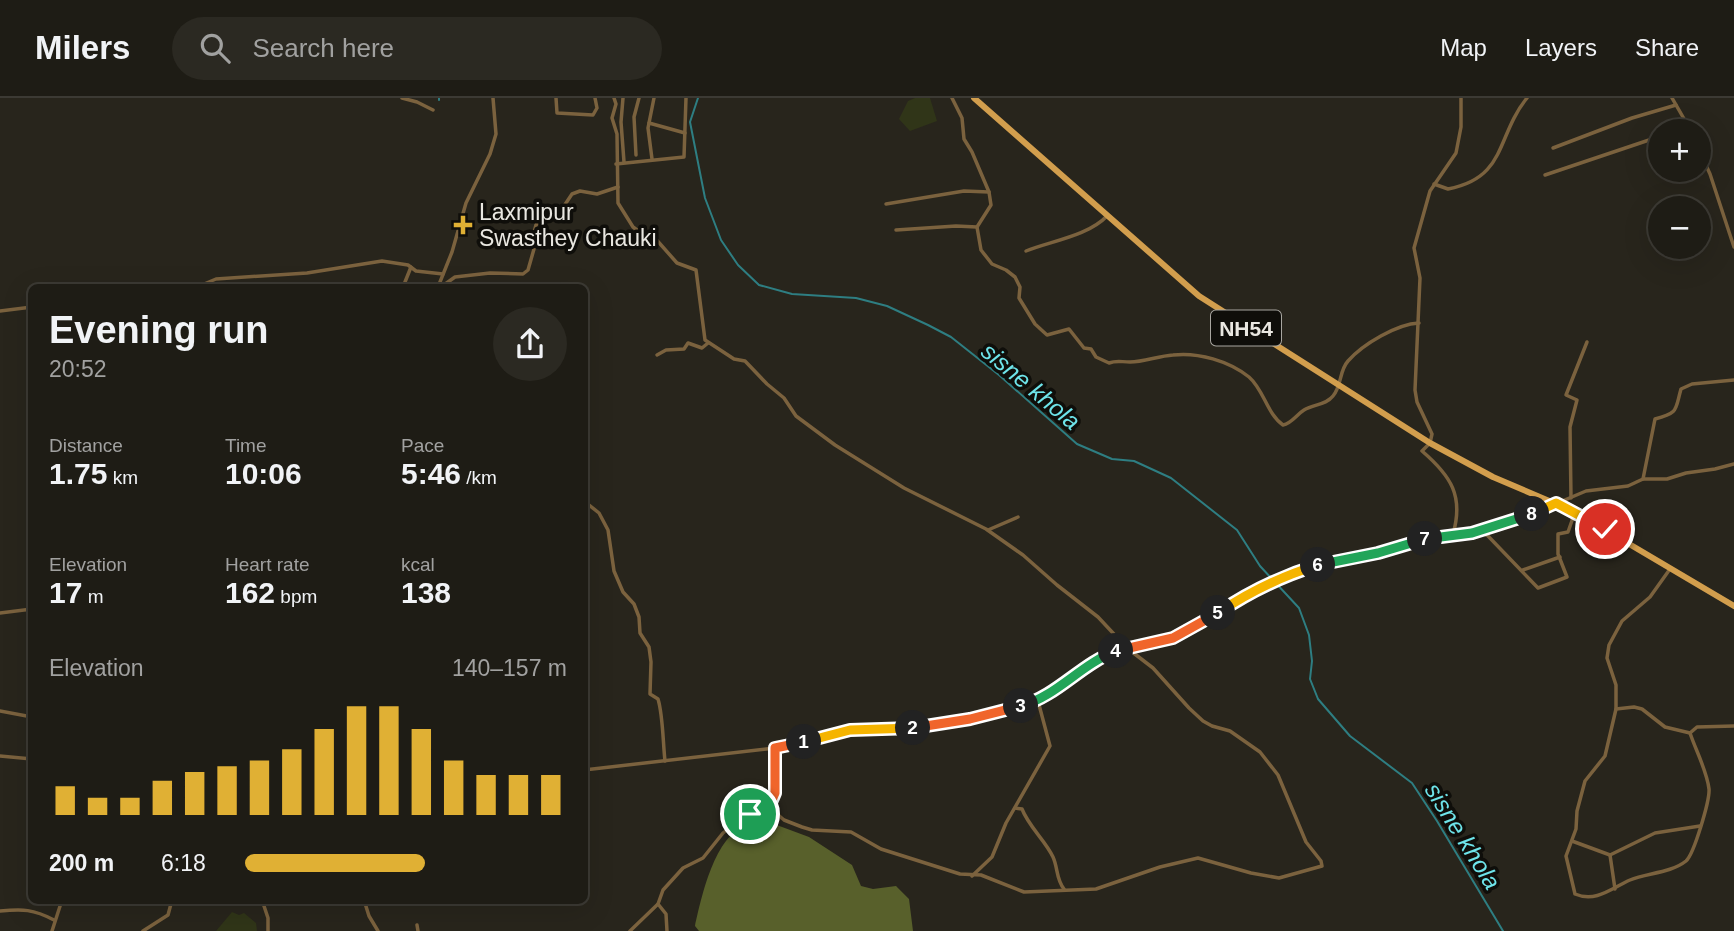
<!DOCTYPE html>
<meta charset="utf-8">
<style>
:root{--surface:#1e1c15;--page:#2b2922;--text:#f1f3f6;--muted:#a1a1a0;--line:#3c3a34;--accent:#e0b034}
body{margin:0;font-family:Helvetica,sans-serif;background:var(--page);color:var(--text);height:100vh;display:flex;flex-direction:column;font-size:26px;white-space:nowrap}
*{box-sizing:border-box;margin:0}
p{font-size:23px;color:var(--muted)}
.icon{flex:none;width:38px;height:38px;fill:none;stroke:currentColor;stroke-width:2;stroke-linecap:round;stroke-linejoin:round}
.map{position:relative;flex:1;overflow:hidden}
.side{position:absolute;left:28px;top:186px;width:560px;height:620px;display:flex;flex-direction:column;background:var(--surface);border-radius:10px;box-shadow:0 7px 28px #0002,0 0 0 2px var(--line)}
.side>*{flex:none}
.fabs{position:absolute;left:1648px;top:21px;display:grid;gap:14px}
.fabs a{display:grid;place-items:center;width:63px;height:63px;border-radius:50%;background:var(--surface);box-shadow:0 7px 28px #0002,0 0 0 2px var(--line);font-size:35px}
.pin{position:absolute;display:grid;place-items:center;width:60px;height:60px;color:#fff;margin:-30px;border:4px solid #fff;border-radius:50%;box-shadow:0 2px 7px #0007}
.km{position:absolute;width:35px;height:35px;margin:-18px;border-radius:50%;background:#222;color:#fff;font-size:19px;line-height:35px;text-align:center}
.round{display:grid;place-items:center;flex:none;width:74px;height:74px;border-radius:37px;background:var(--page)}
.headline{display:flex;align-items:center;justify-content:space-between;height:119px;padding:0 21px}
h1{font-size:38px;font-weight:700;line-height:52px}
.metrics{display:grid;grid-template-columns:repeat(3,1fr);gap:10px;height:119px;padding:7px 21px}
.metrics div{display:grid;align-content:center}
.metrics b{font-size:30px;font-weight:700}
.metrics small{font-size:19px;font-weight:400}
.metrics p{font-size:19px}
.chart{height:196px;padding:14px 21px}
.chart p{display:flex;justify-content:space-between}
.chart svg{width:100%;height:126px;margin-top:7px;stroke:var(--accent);stroke-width:6}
ul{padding:0 21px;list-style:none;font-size:23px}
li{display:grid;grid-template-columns:112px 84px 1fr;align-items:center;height:52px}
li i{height:18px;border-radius:9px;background:var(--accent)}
header{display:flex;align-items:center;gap:42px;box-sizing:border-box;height:98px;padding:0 35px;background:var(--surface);border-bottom:2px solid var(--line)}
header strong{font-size:33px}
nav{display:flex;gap:38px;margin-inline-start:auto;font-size:24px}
.search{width:490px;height:63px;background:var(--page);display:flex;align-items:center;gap:18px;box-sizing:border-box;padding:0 24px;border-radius:38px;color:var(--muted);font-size:26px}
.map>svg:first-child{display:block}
.green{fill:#303518}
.forest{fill:#58602b}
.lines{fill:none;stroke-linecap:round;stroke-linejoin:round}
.stream{stroke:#2e7e82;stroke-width:2}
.street{stroke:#7b623e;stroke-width:3.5}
.primary{stroke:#d29e4d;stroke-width:6}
.split-1-casing{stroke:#fff;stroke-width:14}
.split-2-casing{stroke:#fff;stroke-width:14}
.split-3-casing{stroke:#fff;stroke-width:14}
.split-4-casing{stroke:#fff;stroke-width:14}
.split-5-casing{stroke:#fff;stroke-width:14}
.split-6-casing{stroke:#fff;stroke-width:14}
.split-7-casing{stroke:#fff;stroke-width:14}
.split-8-casing{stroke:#fff;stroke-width:14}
.split-9-casing{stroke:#fff;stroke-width:14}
.split-1{stroke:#f0652b;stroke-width:9}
.split-2{stroke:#f5b400;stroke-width:9}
.split-3{stroke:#f0652b;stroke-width:9}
.split-4{stroke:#22a559;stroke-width:9}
.split-5{stroke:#f0652b;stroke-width:9}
.split-6{stroke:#f5b400;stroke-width:9}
.split-7{stroke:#22a559;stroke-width:9}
.split-8{stroke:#22a559;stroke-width:9}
.split-9{stroke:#f5b400;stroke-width:9}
.poi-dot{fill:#e0b034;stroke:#0f0e0a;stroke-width:2.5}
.labels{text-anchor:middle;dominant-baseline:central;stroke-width:7;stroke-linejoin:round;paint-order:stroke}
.shield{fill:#0f0e0a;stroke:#a8a6a0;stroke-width:2}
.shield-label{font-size:21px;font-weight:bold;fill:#e9e7e1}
.poi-label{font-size:23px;fill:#e9e7e1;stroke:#0f0e0a;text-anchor:start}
.water-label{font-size:24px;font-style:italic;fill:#6ee4ea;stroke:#0f0e0a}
</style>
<header>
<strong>Milers</strong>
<div class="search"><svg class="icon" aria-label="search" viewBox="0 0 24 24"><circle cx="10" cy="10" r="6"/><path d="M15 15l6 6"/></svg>Search here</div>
<nav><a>Map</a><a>Layers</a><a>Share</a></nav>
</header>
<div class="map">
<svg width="1734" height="833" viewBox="0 0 1734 833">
<rect width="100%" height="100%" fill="#28251c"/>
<g class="green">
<path d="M915 0H930L937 23 910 33 899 21 908 3Z"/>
<path d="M232 814 239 817 244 815 256 825 257 833H216Z"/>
</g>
<path class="forest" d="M774 726 809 739 852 767 861 788 873 791 896 788 909 801 913 833H699L695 828C701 801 715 735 747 728 755 726 766 727 774 726Z"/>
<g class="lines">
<g class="stream">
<path d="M439 0V2"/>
<path d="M698 0 690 24 705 100 721 142 738 167 759 187 792 196 856 200 887 208 928 227 951 239 999 277 1077 346 1112 361 1134 363 1171 380 1237 432 1260 468 1299 510 1309 537 1312 563 1310 581 1318 601 1350 638 1412 685 1437 723 1503 833"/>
</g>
<g class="street">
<path d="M402 0 417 4 433 12"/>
<path d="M556 0 557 15 593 17 597 10 595 0"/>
<path d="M614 0 616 6 612 20 617 36 618 105 633 129 641 135 654 139 677 165 696 172 705 242 734 261 745 263 767 286 784 300 796 318 835 347 904 390 986 431 1023 457 1057 487 1098 519 1127 550 1153 570 1189 610 1203 623 1212 628 1230 633 1260 654 1278 677 1306 744 1321 763 1322 768 1279 780 1251 775 1198 760 1160 769 1096 791 1024 794 981 777 960 776 881 751 851 734 812 732 802 729 784 722 769 709 742 720 723 735 703 760 683 770 663 792 658 806 630 833"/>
<path d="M623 0 621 24 624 64"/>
<path d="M952 0 962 20 964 41 972 54 989 94 991 107 977 129 981 152 992 166 1006 172 1015 179 1020 189 1019 200 1035 226 1047 237 1069 231 1084 250 1091 251 1096 259 1109 265C1117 262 1121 264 1130 264 1144 264 1158 258 1173 257 1198 254 1229 263 1249 279 1264 292 1267 316 1283 327 1292 325 1296 317 1304 312 1314 306 1326 307 1333 298 1342 287 1339 273 1348 263 1363 246 1397 226 1419 225"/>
<path d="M1672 0 1691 33"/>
<path d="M649 25 685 35"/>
<path d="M1673 33 1688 27"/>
<path d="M1553 50 1632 20 1676 7"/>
<path d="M1699 52 1710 76 1734 149"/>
<path d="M636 57 634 19 639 0"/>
<path d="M652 61 648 30 654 0"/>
<path d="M616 66 684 59 686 0"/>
<path d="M1545 77 1661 38"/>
<path d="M1434 86 1448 91C1507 80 1496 38 1527 0"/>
<path d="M886 106 964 93 989 94"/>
<path d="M896 132 956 128 977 129"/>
<path d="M1026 153C1051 143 1088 138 1107 118"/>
<path d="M197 189 216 181 307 175 382 163 408 167 416 173 443 176"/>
<path d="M403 189 411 169"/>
<path d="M438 189 452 154 466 105 490 56 496 36 493 0"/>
<path d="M441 189 455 179 490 175 523 176 528 172 534 151 533 138 536 127 546 116 564 108 572 96 580 93 597 96 618 89"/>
<path d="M0 213 32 209"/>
<path d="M657 257 666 252 684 251 688 245 702 250 708 245"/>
<path d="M1643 381 1655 321C1679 315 1675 312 1681 291L1692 286 1734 282"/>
<path d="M1571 400 1570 329 1577 302 1566 297 1587 244"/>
<path d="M584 403 599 415 608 432 614 473 623 494 634 506 639 519 640 535 649 549 651 564 650 596 658 601C663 617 663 646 665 663"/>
<path d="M988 432 1018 419"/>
<path d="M1479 433 1488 438 1538 490 1567 479 1558 456V436L1568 434 1575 414"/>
<path d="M1453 436C1464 398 1451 378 1422 353L1430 345 1432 336 1417 304 1415 292 1420 180 1414 150 1430 93 1456 55 1461 29V0"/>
<path d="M1670 471 1650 499 1622 523 1609 547 1607 560 1616 587V611L1605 658 1585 683 1577 713 1576 731 1566 758 1575 796C1596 805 1612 790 1630 782 1647 775 1671 775 1686 763 1694 756 1710 702 1709 691 1707 673 1696 653 1690 635L1697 629 1734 628"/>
<path d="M1523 472 1560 459"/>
<path d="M0 515 32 511"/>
<path d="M1616 611 1634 609 1642 611 1665 629 1690 635"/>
<path d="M0 613 32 619"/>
<path d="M0 658 32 661"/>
<path d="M584 672 775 650 850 632 916 629 970 620 1020 609 1038 603 1084 569 1110 555 1182 536 1234 504 1291 475 1322 466 1378 455 1415 442 1479 433 1520 421 1586 393 1628 388 1643 381H1667L1686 375 1715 371 1734 366"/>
<path d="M769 709 775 695V650"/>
<path d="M1015 710 1022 711C1029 729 1045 742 1053 759 1058 770 1056 781 1064 791"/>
<path d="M1572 743 1610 757"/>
<path d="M972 778 992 759 1006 725 1050 648 1038 603"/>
<path d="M1615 791 1610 757 1655 735 1700 728"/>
<path d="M262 802 268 820V833"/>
<path d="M364 802 369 818 378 833"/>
<path d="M658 806 666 816 667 833"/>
<path d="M0 813C23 811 33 811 54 822"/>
<path d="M417 827 418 833"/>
<path d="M52 833 62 802"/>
<path d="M143 833 168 817 172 802"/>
</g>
<path class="primary" d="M974 0 1199 198 1430 345 1493 379 1575 414 1734 508"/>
</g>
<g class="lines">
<defs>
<path id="split-1" d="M750 716 769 709 775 695V650L804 644"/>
<path id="split-2" d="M804 644 850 632 913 630"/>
<path id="split-3" d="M913 630 970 621 1021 608"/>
<path id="split-4" d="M1021 608C1057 598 1081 566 1116 553"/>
<path id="split-5" d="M1116 553 1173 540 1218 515"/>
<path id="split-6" d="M1218 515C1249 494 1282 478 1318 467"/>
<path id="split-7" d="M1318 467 1378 455 1425 441"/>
<path id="split-8" d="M1425 441 1472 435 1532 416"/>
<path id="split-9" d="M1532 416 1556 405 1605 431"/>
</defs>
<use href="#split-1" class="split-1-casing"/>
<use href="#split-2" class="split-2-casing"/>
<use href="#split-3" class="split-3-casing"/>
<use href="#split-4" class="split-4-casing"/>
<use href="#split-5" class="split-5-casing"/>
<use href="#split-6" class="split-6-casing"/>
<use href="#split-7" class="split-7-casing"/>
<use href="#split-8" class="split-8-casing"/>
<use href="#split-9" class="split-9-casing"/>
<use href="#split-1" class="split-1"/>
<use href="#split-2" class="split-2"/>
<use href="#split-3" class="split-3"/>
<use href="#split-4" class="split-4"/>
<use href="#split-5" class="split-5"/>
<use href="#split-6" class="split-6"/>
<use href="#split-7" class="split-7"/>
<use href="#split-8" class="split-8"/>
<use href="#split-9" class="split-9"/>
</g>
<path class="poi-dot" d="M459.5 116.5h7v7h7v7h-7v7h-7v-7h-7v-7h7z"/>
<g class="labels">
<rect class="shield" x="1211" y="212.5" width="70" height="35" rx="5"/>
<g class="shield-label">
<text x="1246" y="230">NH54</text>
</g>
<g class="poi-label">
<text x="479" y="114">Laxmipur<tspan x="479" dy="26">Swasthey Chauki</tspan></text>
</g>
<g class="water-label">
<text transform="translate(1031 288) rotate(40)">sisne khola</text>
<text transform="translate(1463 738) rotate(58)">sisne khola</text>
</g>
</g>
</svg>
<div class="fabs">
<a>+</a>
<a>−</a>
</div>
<div class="pin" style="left:750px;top:716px;background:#1e9e55"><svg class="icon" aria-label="arrive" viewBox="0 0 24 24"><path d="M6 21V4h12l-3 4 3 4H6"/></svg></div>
<div class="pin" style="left:1605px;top:431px;background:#d93025"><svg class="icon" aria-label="check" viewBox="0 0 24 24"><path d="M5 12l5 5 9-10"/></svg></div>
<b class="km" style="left:804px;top:644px">1</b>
<b class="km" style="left:913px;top:630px">2</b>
<b class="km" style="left:1021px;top:608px">3</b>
<b class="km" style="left:1116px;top:553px">4</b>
<b class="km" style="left:1218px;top:515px">5</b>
<b class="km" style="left:1318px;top:467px">6</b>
<b class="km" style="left:1425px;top:441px">7</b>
<b class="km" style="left:1532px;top:416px">8</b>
<section class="side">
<div class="headline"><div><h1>Evening run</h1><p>20:52</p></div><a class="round"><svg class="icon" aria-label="share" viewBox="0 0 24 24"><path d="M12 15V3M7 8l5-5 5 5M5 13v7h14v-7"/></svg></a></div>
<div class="metrics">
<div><p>Distance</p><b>1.75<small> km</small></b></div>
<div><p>Time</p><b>10:06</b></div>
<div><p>Pace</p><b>5:46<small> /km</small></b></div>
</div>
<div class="metrics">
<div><p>Elevation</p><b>17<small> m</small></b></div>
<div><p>Heart rate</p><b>162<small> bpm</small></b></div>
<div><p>kcal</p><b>138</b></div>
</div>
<div class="chart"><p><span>Elevation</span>140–157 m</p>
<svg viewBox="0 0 160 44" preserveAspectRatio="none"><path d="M5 44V34M15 44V38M25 44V38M35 44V32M45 44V29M55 44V27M65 44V25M75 44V21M85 44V14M95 44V6M105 44V6M115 44V14M125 44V25M135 44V30M145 44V30M155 44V30"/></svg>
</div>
<ul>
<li><b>200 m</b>6:18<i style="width:56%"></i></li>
</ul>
</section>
</div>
